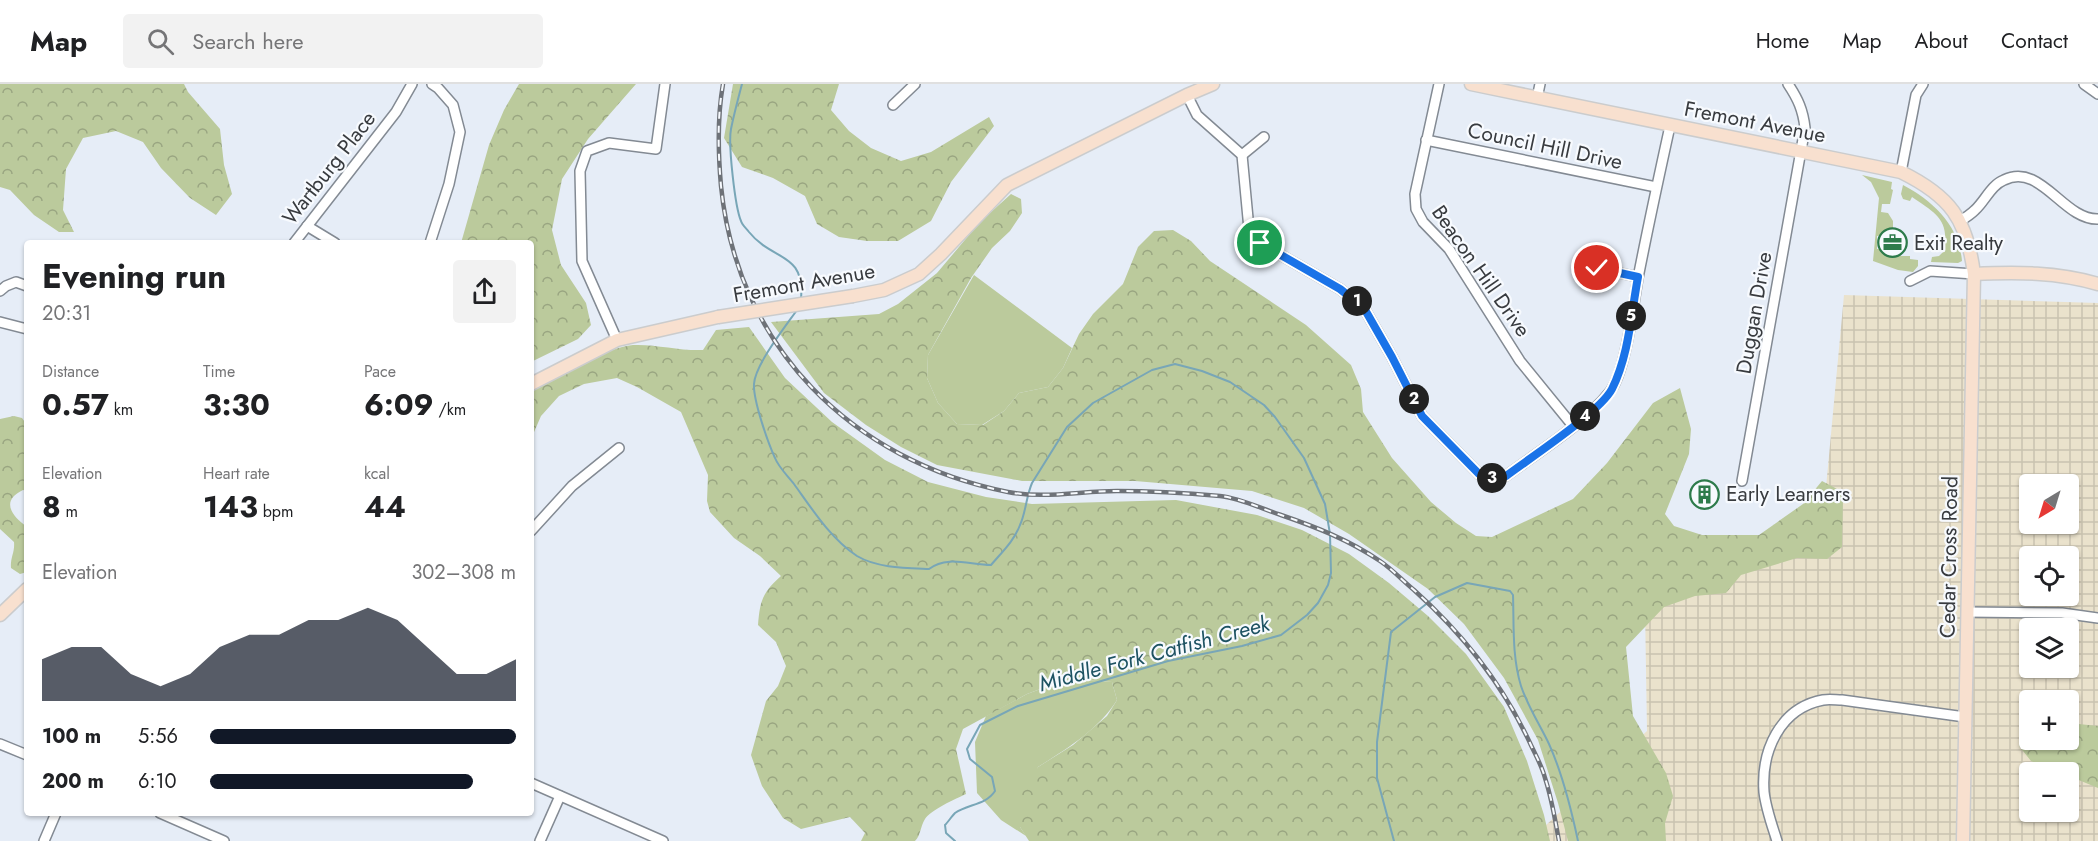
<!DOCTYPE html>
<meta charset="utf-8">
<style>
:root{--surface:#fff;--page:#f2f2f2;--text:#202124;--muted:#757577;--line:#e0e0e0;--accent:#111827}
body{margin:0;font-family:Jost,sans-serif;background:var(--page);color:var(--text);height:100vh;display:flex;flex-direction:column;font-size:22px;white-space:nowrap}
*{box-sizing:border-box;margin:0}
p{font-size:20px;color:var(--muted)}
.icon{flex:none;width:33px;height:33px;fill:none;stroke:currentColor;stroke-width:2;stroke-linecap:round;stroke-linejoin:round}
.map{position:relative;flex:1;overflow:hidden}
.drawer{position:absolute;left:24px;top:156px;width:510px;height:576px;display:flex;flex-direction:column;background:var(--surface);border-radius:6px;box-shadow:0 2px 4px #0004}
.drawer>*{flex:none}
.needle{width:39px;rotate:218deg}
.buttons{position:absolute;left:2019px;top:390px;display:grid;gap:12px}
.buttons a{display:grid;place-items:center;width:60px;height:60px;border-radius:6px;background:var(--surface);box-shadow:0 2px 4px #0004;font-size:30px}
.pin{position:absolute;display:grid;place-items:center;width:51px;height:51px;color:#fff;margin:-26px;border:3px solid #fff;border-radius:50%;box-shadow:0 2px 6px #0007}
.km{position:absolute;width:30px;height:30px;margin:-15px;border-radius:50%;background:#222;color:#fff;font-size:16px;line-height:30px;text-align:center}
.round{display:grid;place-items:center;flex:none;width:63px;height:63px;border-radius:6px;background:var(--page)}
.head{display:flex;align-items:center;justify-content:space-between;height:102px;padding:0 18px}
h1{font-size:33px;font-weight:700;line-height:45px}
.stats{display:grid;grid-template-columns:repeat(3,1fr);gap:9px;height:102px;padding:6px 18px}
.stats div{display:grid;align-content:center}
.stats b{font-size:30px;font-weight:700}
.stats small{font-size:16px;font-weight:400}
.stats p{font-size:16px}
.chart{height:168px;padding:12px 18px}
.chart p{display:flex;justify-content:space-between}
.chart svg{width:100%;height:108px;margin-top:6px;fill:var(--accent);opacity:.7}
ul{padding:0 18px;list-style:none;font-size:20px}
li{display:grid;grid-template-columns:96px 72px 1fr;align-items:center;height:45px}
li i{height:15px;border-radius:8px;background:var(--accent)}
header{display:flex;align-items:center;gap:36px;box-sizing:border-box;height:84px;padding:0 30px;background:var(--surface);border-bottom:2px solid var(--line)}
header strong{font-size:28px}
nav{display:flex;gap:33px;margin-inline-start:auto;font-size:21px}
.search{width:420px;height:54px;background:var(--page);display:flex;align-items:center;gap:15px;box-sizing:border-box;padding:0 21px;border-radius:6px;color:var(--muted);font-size:22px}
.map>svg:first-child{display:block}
.industrial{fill:url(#industrial-grid);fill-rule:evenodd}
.green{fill:#bbca9c}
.forest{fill:url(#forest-crowns)}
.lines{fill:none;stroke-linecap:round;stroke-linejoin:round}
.stream{stroke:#78a6b7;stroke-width:2}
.minor-casing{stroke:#838a93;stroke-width:12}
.major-casing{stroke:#cbcccd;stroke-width:15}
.minor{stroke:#fff;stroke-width:9}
.major{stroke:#f8e0cf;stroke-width:12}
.rail-casing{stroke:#6e7278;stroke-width:4.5}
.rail{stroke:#f7fafe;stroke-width:2;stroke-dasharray:7;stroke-linecap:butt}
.major-bridge-casing{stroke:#cbcccd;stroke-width:15;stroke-linecap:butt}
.major-bridge{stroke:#f8e0cf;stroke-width:12}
.route-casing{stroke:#fff;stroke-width:12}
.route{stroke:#1a73e8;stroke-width:8}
.labels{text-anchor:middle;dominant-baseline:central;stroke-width:4.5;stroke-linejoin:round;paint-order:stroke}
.street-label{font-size:21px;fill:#383b3f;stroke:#f7fafe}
.poi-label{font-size:21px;fill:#383b3f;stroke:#f7fafe;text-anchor:start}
.water-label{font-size:22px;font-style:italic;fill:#1d5262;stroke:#f7fafe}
</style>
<header>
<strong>Map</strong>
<div class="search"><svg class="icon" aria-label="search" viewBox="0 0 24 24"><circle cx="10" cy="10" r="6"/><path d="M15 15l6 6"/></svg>Search here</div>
<nav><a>Home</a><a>Map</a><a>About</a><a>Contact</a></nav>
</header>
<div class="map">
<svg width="2098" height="757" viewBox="0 0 2098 757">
<defs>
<pattern id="industrial-grid" width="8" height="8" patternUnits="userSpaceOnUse" patternTransform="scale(1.5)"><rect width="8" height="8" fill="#eae2cc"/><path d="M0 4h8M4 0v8" fill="none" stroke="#c9c3b0"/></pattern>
<pattern id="forest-crowns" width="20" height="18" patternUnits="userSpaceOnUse" patternTransform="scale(1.5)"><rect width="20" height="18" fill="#bbca9c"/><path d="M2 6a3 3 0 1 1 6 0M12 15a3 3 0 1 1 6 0" fill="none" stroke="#99a581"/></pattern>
</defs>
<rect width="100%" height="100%" fill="#e6edf7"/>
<path class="industrial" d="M1844 211 2098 219V757H1547L1545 742 1647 647 1644 462 1821 457ZM2030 400H2068V440H2030ZM2030 472H2068V512H2030ZM2030 544H2068V584H2030ZM2030 616H2068V656H2030ZM2030 688H2068V728H2030Z"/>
<g class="green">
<path d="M1862 91 1892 98 1891 105 1893 106 1890 120H1882L1881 128 1888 129 1893 137V151L1877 152V165H1893L1894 172H1910V175L1918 176V182L1913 188 1898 186 1873 177 1879 114 1871 98Z"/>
<path d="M1903 101C1933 117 1959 141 1962 177L1958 179 1931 178 1932 173 1939 172 1944 167C1950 135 1935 129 1912 113L1910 117 1903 115 1901 110Z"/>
<path d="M974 191 1072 264 1063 284 1048 303 1019 309 1004 327 982 341 957 340 938 319 927 294 928 271Z"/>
<path d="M1067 595 1112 598 1117 616C1098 646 1068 664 1038 683L1020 743 1026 752 1001 736 977 709 975 658 986 632 1027 610Z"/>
</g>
<g class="forest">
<path d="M0 0H184L188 8 220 45 224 81 232 110 216 131 190 114 161 84 143 58 116 47 83 54 66 85 63 126 74 148H59L34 131 10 106 0 103Z"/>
<path d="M519 0H636L588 55 562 95 552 146 561 181 586 219 591 241 578 255 531 278V159H461L489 61 504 26Z"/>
<path d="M733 0H839L831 26 849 47 871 64 901 77 931 68 989 33 994 42 951 98 931 137 898 157H867L839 153 817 140 805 112 773 94 742 83 724 54Z"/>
<path d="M1011 110 1021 115 1022 129 1010 147 992 164 971 194 928 271 927 294 938 319 957 340 983 341 1004 327 1019 309 1048 303 1063 284 1079 250 1093 230 1123 200 1138 163 1154 147 1173 146 1191 157 1210 177 1306 241 1351 281 1361 305 1363 328 1392 374 1431 418 1456 439 1476 452 1492 453 1573 415 1607 379 1653 319 1680 304 1691 345 1689 370 1665 430 1674 442 1702 451H1759L1803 420 1822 397 1843 408 1842 463 1827 475 1797 474 1741 491 1726 509 1695 512 1664 523 1626 563 1633 632 1666 689 1673 712 1665 739 1666 757H1568L1558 719 1538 656 1504 594 1464 540 1428 505 1349 450 1304 424 1252 407 1135 397H1022L937 381 901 363 866 341 824 309 771 238 879 230 898 220 937 189 980 138Z"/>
<path d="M749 243 785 294 832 338 885 376 928 398 986 413 1032 420 1176 416 1257 431 1302 446 1349 470 1389 499 1428 532 1466 570 1504 623 1527 677 1544 731 1550 757H1029L1020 743V711L1038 683 1073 661 1107 632 1117 616 1112 598 1067 595 1027 610 963 645 956 665 966 710C955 715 931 726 925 735 920 743 921 751 915 757H861L865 749 850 733 801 745 783 734 762 702 751 671 766 617 778 602 786 582 776 558 758 541C760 517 762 509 781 492L760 472 734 454 710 428 707 417 708 391 681 328 637 303 617 294 584 300 559 312 541 332 531 355V306C555 292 607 263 633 261 656 260 680 267 703 266L716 246Z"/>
<path d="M14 332 22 334 27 341V407L23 406C0 417 12 432 27 443V488L20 490 11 484C10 474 15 468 14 458L0 445V335Z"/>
<path d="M2069 639 2098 642V704L2069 692 2068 688H2059L2031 677 2019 662 2029 642 2030 656H2068Z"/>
</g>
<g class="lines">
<g class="stream">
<path d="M742 0C738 15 734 30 731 45 728 60 735 123 741 137 742 141 747 145 749 148 773 178 805 167 801 215"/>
<path d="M797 226C785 243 755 281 754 300 753 316 768 359 775 374 779 384 788 392 794 400 812 425 831 455 857 472 877 484 906 484 929 485 947 471 970 481 991 481 1002 468 1014 457 1020 441 1026 428 1026 413 1032 399L1067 343 1093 319 1152 286 1175 280 1202 287 1230 298 1264 321 1275 333 1304 374 1325 420 1330 450 1331 489 1328 501 1318 519 1307 531 1281 551 1242 562 1168 577 1018 622 980 641 967 665 970 675 992 693 995 707C986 721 968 720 955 729 952 732 948 738 945 741L946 749 955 757"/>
<path d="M1394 757 1377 694V658L1391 548 1435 513 1467 499 1510 507 1513 511C1514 541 1512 573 1521 602 1528 623 1540 641 1549 660 1563 691 1571 724 1578 757"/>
</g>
<defs>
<g id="minor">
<path d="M1439 0 1415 110 1416 125 1423 138 1449 165 1520 277 1573 342"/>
<path d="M2084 0 2098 10"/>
<path d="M1187 11 1197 31 1242 71 1249 145 1260 159 1340 205 1364 224 1392 273 1422 332 1479 390 1494 395 1506 392C1537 369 1586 338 1609 309 1626 288 1633 222 1638 194 1648 143 1659 92 1670 42"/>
<path d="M1537 14 1540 0"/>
<path d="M893 21 915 0"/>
<path d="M1426 56 1656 103"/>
<path d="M1242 71 1264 53"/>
<path d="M1901 88 1916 11 1923 0"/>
<path d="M1960 137C1965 134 1971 130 1975 126 1985 117 1991 101 2004 96 2041 78 2063 136 2098 135"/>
<path d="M307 142 335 159"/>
<path d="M294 159 396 28 412 0"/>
<path d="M430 159 449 100 460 48 453 21 438 4 432 0"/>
<path d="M1582 190 1597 184 1638 193"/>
<path d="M1910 197 1930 187 1974 190"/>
<path d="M0 207 6 202 16 198 27 202"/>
<path d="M0 238 27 245"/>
<path d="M617 256 582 177 580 87 587 67 609 59 656 65 665 0"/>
<path d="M1742 397 1805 44C1803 26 1798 15 1788 0"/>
<path d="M531 447 572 402 619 364"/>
<path d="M1967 528 2062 529 2098 534"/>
<path d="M0 660 27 671"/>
<path d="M531 699 663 757"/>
<path d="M160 729 224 757"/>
<path d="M44 757 56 729"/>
<path d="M540 757 560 712"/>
<path d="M1777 757C1772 741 1766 725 1764 708 1761 667 1780 624 1823 616 1829 615 1836 616 1842 616L1965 633"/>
</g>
<g id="major">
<path d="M1471 0 1901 88C1950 112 1967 135 1974 190L1963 757"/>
<path d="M1974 190C2017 188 2057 188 2098 200"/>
<path d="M853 212 884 206 919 190 941 170 1007 101 1187 11 1213 0"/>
<path d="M531 300 617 256 718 233"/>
<path d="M0 531 27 505"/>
</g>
</defs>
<use href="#minor" class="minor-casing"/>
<use href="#major" class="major-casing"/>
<use href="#minor" class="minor"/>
<use href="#major" class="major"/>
<defs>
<path id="rail" d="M723 0C717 34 718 68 721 102 737 263 852 377 1008 408 1043 415 1081 407 1117 407 1150 407 1186 409 1220 412 1240 414 1262 425 1281 431 1316 443 1349 456 1380 477 1392 485 1403 497 1414 506 1463 550 1502 599 1530 659 1535 670 1542 682 1545 694 1552 715 1555 736 1559 757"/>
</defs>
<use href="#rail" class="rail-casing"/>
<use href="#rail" class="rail"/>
<defs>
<path id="major-bridge" d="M718 233 853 212"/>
</defs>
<use href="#major-bridge" class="major-bridge-casing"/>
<use href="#major-bridge" class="major-bridge"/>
</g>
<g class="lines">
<defs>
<path id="route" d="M1260 159 1340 205 1364 224 1392 273 1422 332 1479 390 1494 395 1506 392C1530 374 1600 328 1612 305 1629 271 1631 230 1638 193L1597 184"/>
</defs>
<use href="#route" class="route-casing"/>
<use href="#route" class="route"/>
</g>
<defs>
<symbol id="office-ring" viewBox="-11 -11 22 22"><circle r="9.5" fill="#f7fafe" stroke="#2d7b4b" stroke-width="1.5"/><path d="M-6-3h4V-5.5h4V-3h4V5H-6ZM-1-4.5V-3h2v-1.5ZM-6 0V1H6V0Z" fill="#2d7b4b"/></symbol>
<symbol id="building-ring" viewBox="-11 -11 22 22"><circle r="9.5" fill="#f7fafe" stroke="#2d7b4b" stroke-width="1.5"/><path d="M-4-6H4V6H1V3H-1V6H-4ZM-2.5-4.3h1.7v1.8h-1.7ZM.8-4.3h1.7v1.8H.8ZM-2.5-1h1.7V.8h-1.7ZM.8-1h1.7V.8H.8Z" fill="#2d7b4b"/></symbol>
</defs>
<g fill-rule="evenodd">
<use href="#office-ring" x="1876" y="142" width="33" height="33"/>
<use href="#building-ring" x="1688" y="394" width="33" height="33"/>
</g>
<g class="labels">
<g class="street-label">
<text transform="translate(1755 38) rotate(11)">Fremont Avenue</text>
<text transform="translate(1545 62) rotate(12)">Council Hill Drive</text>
<text transform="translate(329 84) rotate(-52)">Wartburg Place</text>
<text transform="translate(1481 187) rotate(55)">Beacon Hill Drive</text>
<text transform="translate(804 199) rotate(-10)">Fremont Avenue</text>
<text transform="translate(1754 229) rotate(-80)">Duggan Drive</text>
<text transform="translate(1949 473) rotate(-89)">Cedar Cross Road</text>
</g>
<g class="poi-label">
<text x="1914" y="159">Exit Realty</text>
<text x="1726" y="410">Early Learners</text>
</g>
<g class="water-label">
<text transform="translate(1154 569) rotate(-15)">Middle Fork Catfish Creek</text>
</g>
</g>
</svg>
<div class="buttons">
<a><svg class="needle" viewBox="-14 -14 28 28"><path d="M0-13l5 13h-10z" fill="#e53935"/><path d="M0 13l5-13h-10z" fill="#757577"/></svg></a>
<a><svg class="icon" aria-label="locate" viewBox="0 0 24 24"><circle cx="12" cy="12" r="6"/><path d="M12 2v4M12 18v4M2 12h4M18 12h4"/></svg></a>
<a><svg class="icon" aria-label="layers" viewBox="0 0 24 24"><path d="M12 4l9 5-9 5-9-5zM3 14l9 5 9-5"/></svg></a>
<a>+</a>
<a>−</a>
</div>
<div class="pin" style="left:1260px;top:159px;background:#1e9e55"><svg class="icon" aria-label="arrive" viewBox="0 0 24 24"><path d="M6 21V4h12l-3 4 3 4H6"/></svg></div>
<div class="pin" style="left:1597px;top:184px;background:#d93025"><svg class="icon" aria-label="check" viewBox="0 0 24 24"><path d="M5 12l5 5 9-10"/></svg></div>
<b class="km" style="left:1357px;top:217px">1</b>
<b class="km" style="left:1414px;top:315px">2</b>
<b class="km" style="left:1492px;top:394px">3</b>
<b class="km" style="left:1585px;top:332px">4</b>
<b class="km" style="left:1631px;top:232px">5</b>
<section class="drawer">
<div class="head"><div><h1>Evening run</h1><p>20:31</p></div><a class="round"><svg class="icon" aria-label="share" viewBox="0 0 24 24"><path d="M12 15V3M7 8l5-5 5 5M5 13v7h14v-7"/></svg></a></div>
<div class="stats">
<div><p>Distance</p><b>0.57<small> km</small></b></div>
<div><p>Time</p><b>3:30</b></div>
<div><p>Pace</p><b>6:09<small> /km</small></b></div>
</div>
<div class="stats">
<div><p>Elevation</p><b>8<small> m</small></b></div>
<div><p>Heart rate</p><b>143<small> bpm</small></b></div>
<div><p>kcal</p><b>44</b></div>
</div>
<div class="chart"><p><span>Elevation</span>302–308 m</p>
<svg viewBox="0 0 160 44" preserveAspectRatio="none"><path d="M0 44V27L10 22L20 22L30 33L40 38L50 33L60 22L70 17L80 17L90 11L100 11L110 6L120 11L130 22L140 33L150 33L160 27V44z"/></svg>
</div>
<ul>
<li><b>100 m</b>5:56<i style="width:100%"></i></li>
<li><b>200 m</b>6:10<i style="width:86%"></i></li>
</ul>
</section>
</div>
